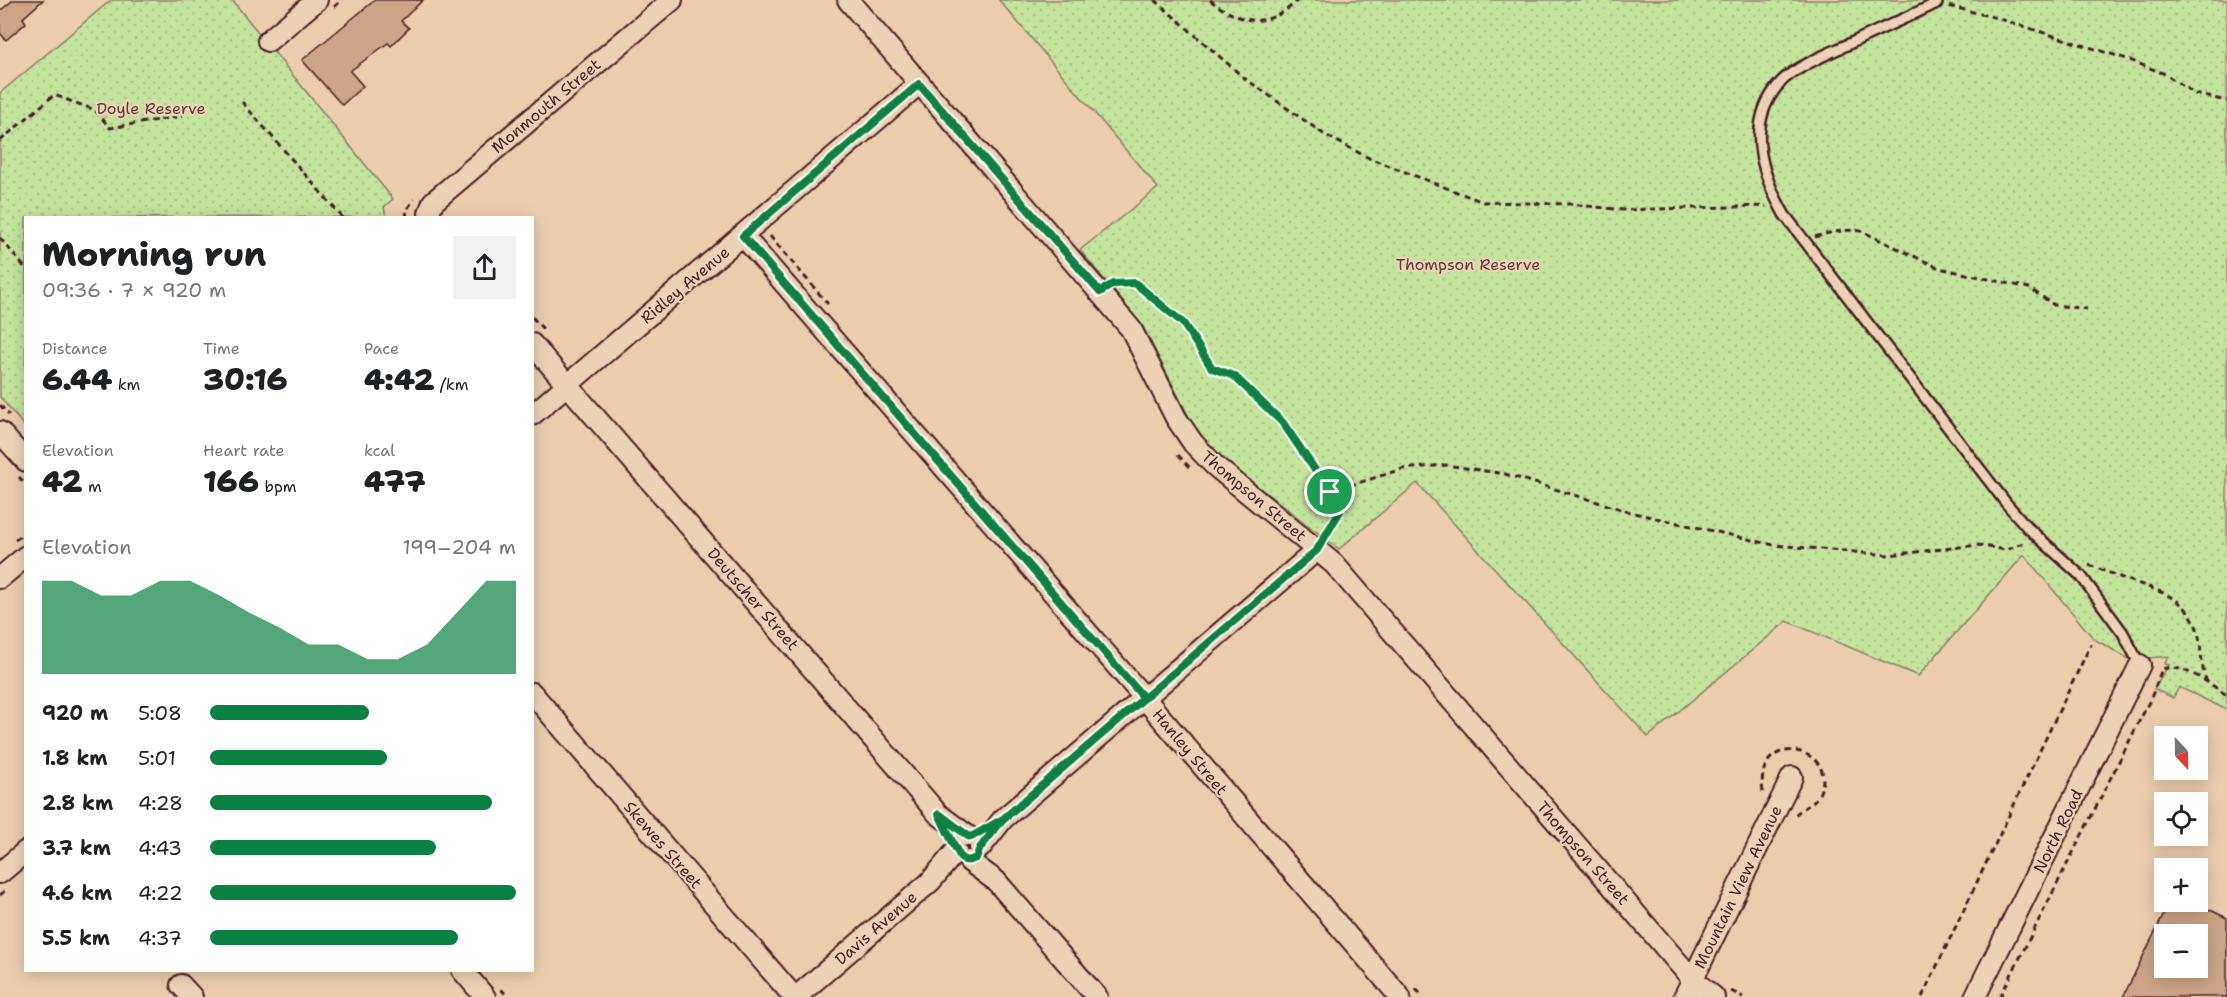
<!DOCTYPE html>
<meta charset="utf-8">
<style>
:root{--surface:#fff;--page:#f2f2f2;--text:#202124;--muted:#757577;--accent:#0b8043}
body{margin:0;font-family:"Shantell Sans",sans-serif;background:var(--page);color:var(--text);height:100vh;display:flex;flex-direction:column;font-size:22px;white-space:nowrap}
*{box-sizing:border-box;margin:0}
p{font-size:20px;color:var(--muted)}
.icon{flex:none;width:33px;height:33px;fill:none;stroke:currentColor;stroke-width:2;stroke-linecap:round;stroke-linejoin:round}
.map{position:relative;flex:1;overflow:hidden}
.panel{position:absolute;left:24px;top:216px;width:510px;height:756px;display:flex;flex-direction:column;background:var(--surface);border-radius:0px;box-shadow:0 3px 15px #0003}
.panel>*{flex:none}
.needle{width:39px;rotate:158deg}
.fabs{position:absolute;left:2154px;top:726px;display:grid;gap:12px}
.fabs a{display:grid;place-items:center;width:54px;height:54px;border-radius:0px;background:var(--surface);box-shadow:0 3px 15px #0003;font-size:30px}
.pin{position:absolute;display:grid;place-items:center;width:51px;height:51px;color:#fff;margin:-26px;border:3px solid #fff;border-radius:50%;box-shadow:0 2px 6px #0007}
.round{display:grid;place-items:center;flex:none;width:63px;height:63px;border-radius:0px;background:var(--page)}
.headline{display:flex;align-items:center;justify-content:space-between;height:102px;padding:0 18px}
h1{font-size:33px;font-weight:800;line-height:45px}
.stats{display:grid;grid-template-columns:repeat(3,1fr);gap:9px;height:102px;padding:6px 18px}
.stats div{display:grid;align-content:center}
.stats b{font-size:30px;font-weight:800}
.stats small{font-size:16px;font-weight:400}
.stats p{font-size:16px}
.chart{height:168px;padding:12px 18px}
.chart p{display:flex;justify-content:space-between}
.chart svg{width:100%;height:108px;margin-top:6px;fill:var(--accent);opacity:.7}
ul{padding:0 18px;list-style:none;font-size:20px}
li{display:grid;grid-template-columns:96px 72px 1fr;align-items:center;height:45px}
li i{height:15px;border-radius:8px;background:var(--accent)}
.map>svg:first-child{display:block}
.park{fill:url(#park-dots);stroke:#878264;stroke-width:1.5}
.building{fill:#cda586;stroke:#4a1f2b;stroke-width:1.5;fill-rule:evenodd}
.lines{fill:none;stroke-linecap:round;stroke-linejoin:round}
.lane-casing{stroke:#4a1f2b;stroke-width:14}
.street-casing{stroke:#4a1f2b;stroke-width:24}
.path{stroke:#4a1f2b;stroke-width:3;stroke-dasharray:6 4.5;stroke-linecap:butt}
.lane{stroke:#ecd2b4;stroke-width:9}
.street{stroke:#ecd2b4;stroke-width:20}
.route-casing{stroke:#fff;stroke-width:12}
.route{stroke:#0b8043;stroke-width:8}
.labels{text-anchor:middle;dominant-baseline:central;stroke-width:4.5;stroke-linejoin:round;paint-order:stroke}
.street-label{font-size:16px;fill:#4a1f2b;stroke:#ecd2b4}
.park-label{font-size:16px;fill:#5c3d3c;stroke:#ecd2b4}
</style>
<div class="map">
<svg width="2227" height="997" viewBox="0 0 2227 997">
<defs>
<pattern id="park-dots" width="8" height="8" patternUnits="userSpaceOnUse" patternTransform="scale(1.5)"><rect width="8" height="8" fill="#c4e49c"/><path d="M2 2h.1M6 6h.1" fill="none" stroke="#aac387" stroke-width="1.8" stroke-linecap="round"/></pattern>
</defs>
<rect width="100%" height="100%" fill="#ebcdac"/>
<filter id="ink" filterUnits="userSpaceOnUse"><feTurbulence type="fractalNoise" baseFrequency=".0167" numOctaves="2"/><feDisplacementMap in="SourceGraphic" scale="12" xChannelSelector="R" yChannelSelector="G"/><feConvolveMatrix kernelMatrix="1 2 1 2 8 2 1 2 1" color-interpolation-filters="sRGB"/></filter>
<g filter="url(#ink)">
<g class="park">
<path d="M111 0H232L393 199 384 207 386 217 26 218 25 427 0 397V93Z"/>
<path d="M999 0H2227V710L2179 687 2173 698 2154 689 2169 665 2165 664 2168 656 2149 658 2138 653 2129 659 2094 639 2024 555 1918 676 1787 621 1648 737 1417 483 1339 549 1203 444 1142 325 1080 250 1158 188Z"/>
</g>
<g class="building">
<path d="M13 0H43L23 18 26 23 6 40 0 33V11Z"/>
<path d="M375 0H423L401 21 409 28 391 46 388 43 350 71 363 86 342 105 302 60Z"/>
<path d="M2170 902H2194L2227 918V997H2123ZM2164 934H2198V968H2164Z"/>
</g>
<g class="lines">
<defs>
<path id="lane" d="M1937 3C1908 17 1878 30 1849 44 1831 52 1793 68 1781 82 1744 122 1761 173 1784 214L2006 503 2027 527 2081 576 2123 633 2140 665"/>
<g id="street">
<path d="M848 0 1131 329 1176 418 1193 443 1215 466 1334 564 1693 980 1714 997"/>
<path d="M268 41 317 0"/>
<path d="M430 218 429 213 433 202 672 0"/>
<path d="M743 236 1134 686 1400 997"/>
<path d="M532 344 938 814 968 836"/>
<path d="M532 415 919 84"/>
<path d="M0 432 26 461"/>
<path d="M0 578 26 556"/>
<path d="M532 693 794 997"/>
<path d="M980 848 1003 819 1317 550"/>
<path d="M969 861 996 881 1097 997"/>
<path d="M0 873 26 851"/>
<path d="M462 970 485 997"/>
<path d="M181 985 192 997"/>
<path d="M796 997 930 882 956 851"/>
<path d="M1684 997 1792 777"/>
<path d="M1975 997 2140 665"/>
</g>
</defs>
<use href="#lane" class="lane-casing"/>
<use href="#street" class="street-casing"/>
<g class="path">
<path d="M1155 0 1243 77 1325 135 1369 158 1483 202 1570 204 1623 210 1766 206"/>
<path d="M1210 0C1242 25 1268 29 1298 0"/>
<path d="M1949 6 1997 18 2127 59 2165 74 2195 94 2227 101"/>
<path d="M334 7 342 0"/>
<path d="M242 102 343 218"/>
<path d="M0 141 54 95 95 110 110 128 182 116"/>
<path d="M407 218 406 211 414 199"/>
<path d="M770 236 828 304"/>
<path d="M1815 237C1831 232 1844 229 1861 231L1939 268 2029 288 2054 305 2087 309"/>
<path d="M0 238 26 269"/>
<path d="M1115 284 1135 283 1183 323 1212 367 1234 376 1283 422 1330 492 1340 511 1325 534"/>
<path d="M532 317 543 329"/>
<path d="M0 405 9 415"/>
<path d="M1178 455 1190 468"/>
<path d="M19 477 26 485"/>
<path d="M1330 492 1402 469 1446 465 1505 474 1634 513 1774 545 1889 555 1978 545 2006 550 2026 542"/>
<path d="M15 540 26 532"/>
<path d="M2089 565C2104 571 2119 577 2134 582 2159 591 2186 598 2196 626 2203 645 2199 664 2207 682"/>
<path d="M1763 792C1753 726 1843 748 1819 794 1814 804 1803 807 1795 815"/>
<path d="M0 895 6 890"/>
<path d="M501 989 508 997"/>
<path d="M1416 989 1423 997"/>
<path d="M1731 991 1743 997"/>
<path d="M1922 997 2091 644"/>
<path d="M2000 997 2151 698 2162 669C2182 662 2211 685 2227 695"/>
</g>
<use href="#lane" class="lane"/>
<use href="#street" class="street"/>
</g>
</g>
<g class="lines" filter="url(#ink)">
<defs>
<path id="route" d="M1330 492 1340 511 1317 550 1003 819 971 837 968 836 939 814C942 820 959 857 962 859 967 862 971 860 976 858L980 848 1003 819 1144 698 743 236 919 84 1100 292 1113 284 1135 283 1183 323 1212 368 1234 376 1283 423 1330 492"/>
</defs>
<use href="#route" class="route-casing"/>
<use href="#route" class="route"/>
</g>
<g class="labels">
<g class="street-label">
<text transform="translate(546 106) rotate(-40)">Monmouth Street</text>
<text transform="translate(685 285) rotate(-40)">Ridley Avenue</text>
<text transform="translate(1254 496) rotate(40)">Thompson Street</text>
<text transform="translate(753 599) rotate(49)">Deutscher Street</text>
<text transform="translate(1190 752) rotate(50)">Hanley Street</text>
<text transform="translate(2058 831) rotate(-64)">North Road</text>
<text transform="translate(663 845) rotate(49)">Skewes Street</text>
<text transform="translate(1583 853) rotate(49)">Thompson Street</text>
<text transform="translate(1738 887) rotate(-64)">Mountain View Avenue</text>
<text transform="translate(876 928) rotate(-41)">Davis Avenue</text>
</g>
<g class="park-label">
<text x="151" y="108">Doyle Reserve</text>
<text x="1468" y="264">Thompson Reserve</text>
</g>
</g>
</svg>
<div class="fabs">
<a><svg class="needle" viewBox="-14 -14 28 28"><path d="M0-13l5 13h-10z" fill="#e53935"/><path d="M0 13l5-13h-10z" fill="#757577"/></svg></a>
<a><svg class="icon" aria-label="locate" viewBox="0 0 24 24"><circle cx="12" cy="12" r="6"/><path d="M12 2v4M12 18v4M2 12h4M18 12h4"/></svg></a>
<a>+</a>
<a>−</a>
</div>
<div class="pin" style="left:1330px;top:492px;background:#1e9e55"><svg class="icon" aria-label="arrive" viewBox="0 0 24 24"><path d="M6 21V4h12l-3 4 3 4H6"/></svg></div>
<section class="panel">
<div class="headline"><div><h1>Morning run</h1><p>09:36 · 7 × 920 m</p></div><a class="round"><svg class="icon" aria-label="share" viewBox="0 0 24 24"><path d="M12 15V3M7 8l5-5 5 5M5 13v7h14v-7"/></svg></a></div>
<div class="stats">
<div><p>Distance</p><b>6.44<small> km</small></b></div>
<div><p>Time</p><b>30:16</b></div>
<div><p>Pace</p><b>4:42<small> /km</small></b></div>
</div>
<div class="stats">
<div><p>Elevation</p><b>42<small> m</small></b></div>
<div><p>Heart rate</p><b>166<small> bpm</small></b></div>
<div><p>kcal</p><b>477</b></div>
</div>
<div class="chart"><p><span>Elevation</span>199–204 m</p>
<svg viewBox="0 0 160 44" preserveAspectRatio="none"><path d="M0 44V6L10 6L20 12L30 12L40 6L50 6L60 12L70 19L80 25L90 32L100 32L110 38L120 38L130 32L140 19L150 6L160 6V44z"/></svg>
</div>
<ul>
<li><b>920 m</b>5:08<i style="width:52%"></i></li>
<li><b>1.8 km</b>5:01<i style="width:58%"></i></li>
<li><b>2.8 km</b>4:28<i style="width:92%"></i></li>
<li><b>3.7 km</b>4:43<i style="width:74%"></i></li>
<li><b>4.6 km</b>4:22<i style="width:100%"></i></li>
<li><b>5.5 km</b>4:37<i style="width:81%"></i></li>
</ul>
</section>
</div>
